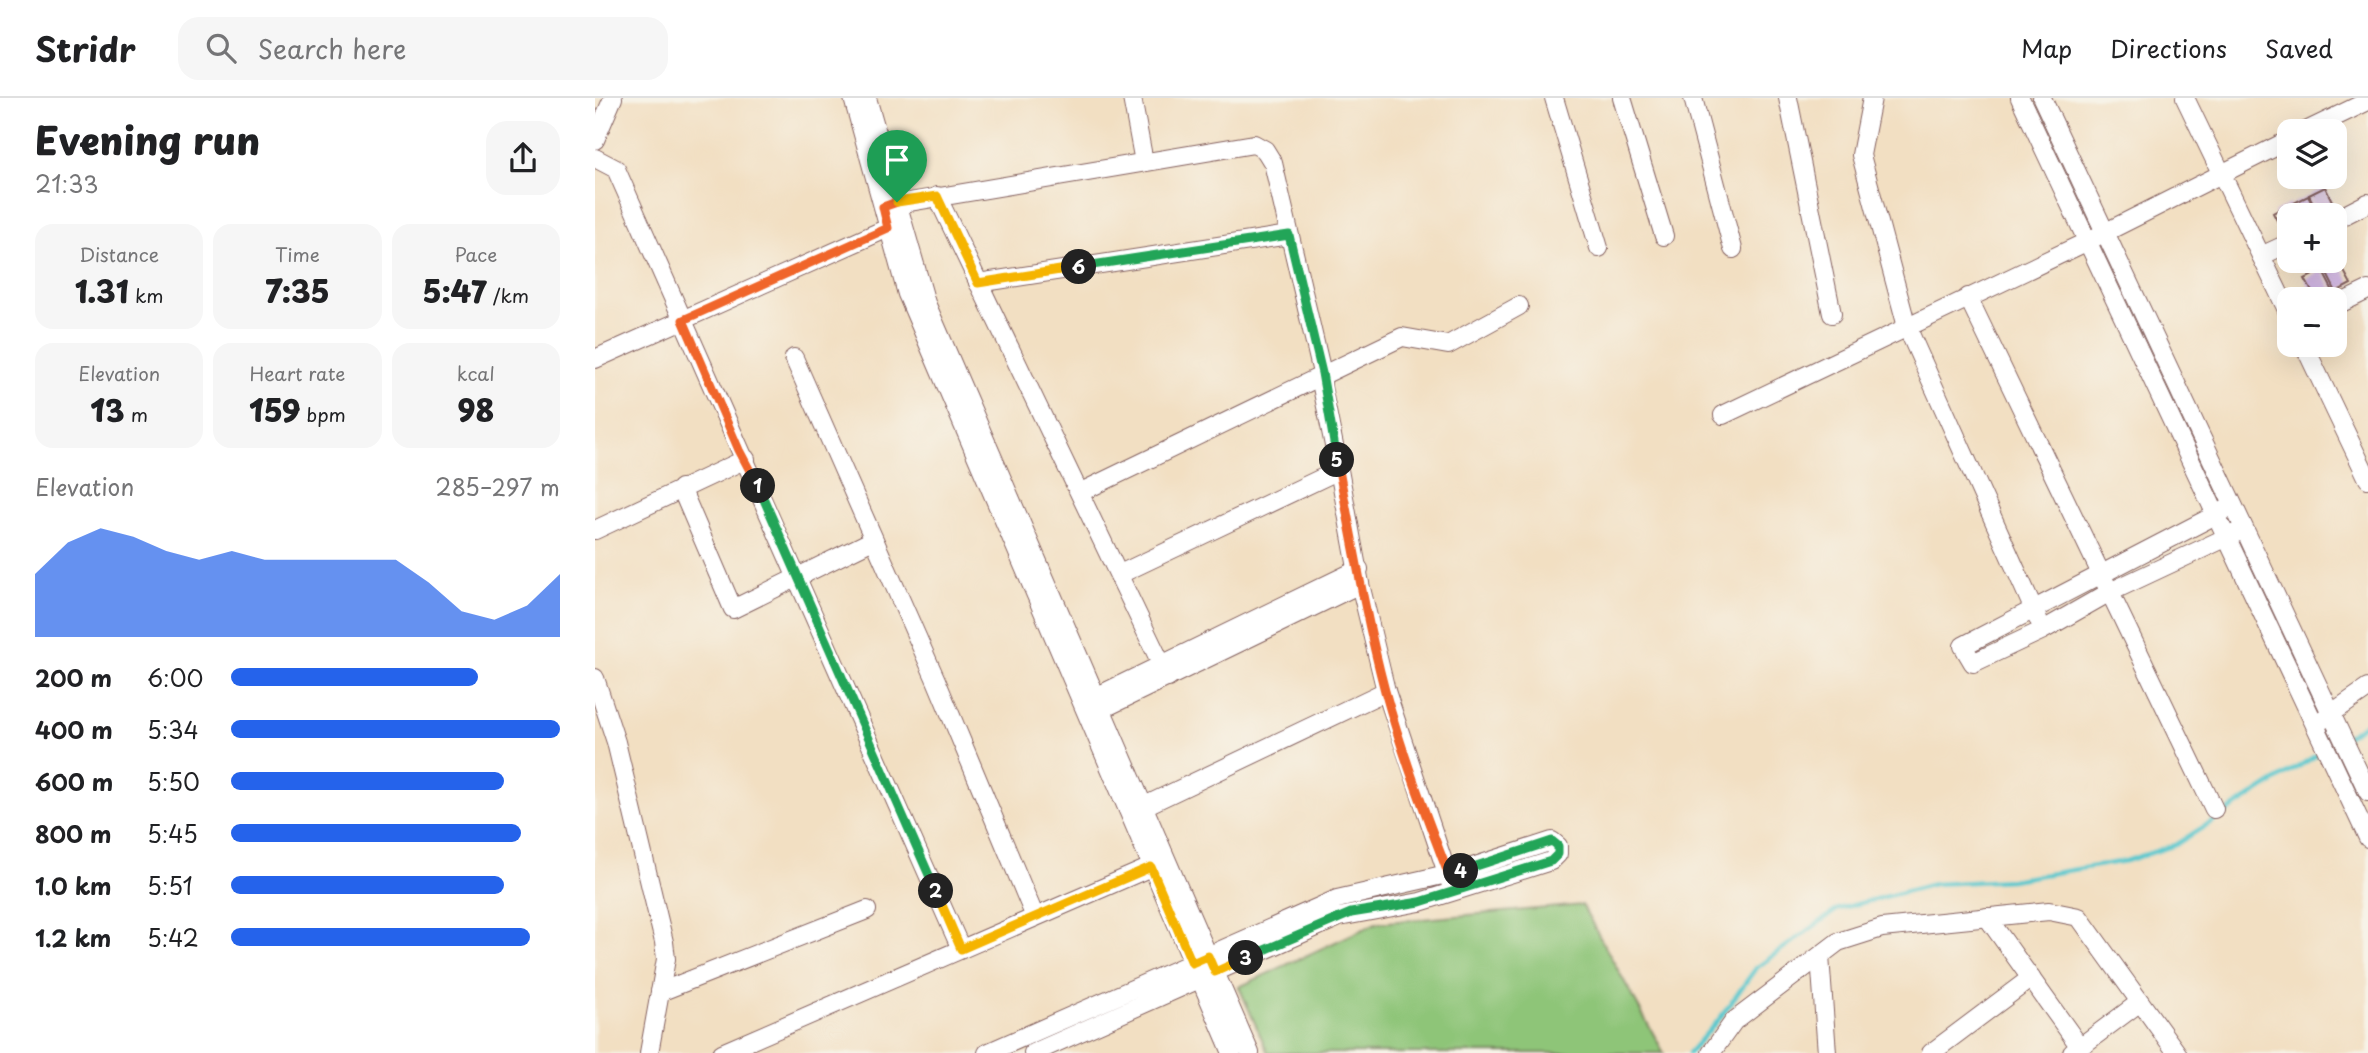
<!DOCTYPE html>
<meta charset="utf-8">
<style>
:root{--surface:#fff;--page:#f6f6f6;--text:#202124;--muted:#757577;--line:#e0e0e0;--accent:#2563eb}
body{margin:0;font-family:"Playpen Sans",sans-serif;background:var(--page);color:var(--text);height:100vh;display:flex;flex-direction:column;font-size:26px;white-space:nowrap}
*{box-sizing:border-box;margin:0}
p{font-size:23px;color:var(--muted)}
.icon{flex:none;width:38px;height:38px;fill:none;stroke:currentColor;stroke-width:2;stroke-linecap:round;stroke-linejoin:round}
.map{position:relative;flex:1;overflow:hidden}
.details{display:flex;flex-direction:column;background:var(--surface);width:595px}
.details>*{flex:none}
.fabs{position:absolute;left:1682px;top:21px;display:grid;gap:14px}
.fabs a{display:grid;place-items:center;width:70px;height:70px;border-radius:14px;background:var(--surface);box-shadow:0 7px 28px #0002;font-size:35px}
.pin{position:absolute;display:grid;place-items:center;width:60px;height:60px;color:#fff;margin:-72px -30px;border-radius:50% 50% 50% 0;rotate:-45deg;box-shadow:0 0 7px #0007}
.pin .icon{rotate:45deg}
.km{position:absolute;width:35px;height:35px;margin:-18px;border-radius:50%;background:#222;color:#fff;font-size:19px;line-height:35px;text-align:center}
.round{display:grid;place-items:center;flex:none;width:74px;height:74px;border-radius:21px;background:var(--page)}
.head{display:flex;align-items:center;justify-content:space-between;height:119px;padding:0 35px}
h1{font-size:38px;font-weight:800;line-height:52px}
.stats{display:grid;grid-template-columns:repeat(3,1fr);gap:10px;height:119px;padding:7px 35px}
.stats div{display:grid;align-content:center;border-radius:18px;background:var(--page);text-align:center}
.stats b{font-size:30px;font-weight:800}
.stats small{font-size:19px;font-weight:400}
.stats p{font-size:19px}
.chart{height:196px;padding:14px 35px}
.chart p{display:flex;justify-content:space-between}
.chart svg{width:100%;height:126px;margin-top:7px;fill:var(--accent);opacity:.7}
ul{padding:0 35px;list-style:none;font-size:23px}
li{display:grid;grid-template-columns:112px 84px 1fr;align-items:center;height:52px}
li i{height:18px;border-radius:9px;background:var(--accent)}
header{display:flex;align-items:center;gap:42px;box-sizing:border-box;height:98px;padding:0 35px;background:var(--surface);border-bottom:2px solid var(--line)}
header strong{font-size:33px}
nav{display:flex;gap:38px;margin-inline-start:auto;font-size:24px}
.search{width:490px;height:63px;background:var(--page);display:flex;align-items:center;gap:18px;box-sizing:border-box;padding:0 24px;border-radius:21px;color:var(--muted);font-size:26px}
main{display:flex;flex:1;min-height:0}
.map>svg:first-child{display:block}
.green{fill:#8ec578;stroke:#6c7252;stroke-width:2}
.lines{fill:none;stroke-linecap:round;stroke-linejoin:round}
.stream{stroke:#5ac8ce;stroke-width:4.5}
.building{fill:#caa7e6}
.minor-casing{stroke:#856260;stroke-width:20}
.minor{stroke:#fff;stroke-width:18}
.split-1-casing{stroke:#fff;stroke-width:14}
.split-2-casing{stroke:#fff;stroke-width:14}
.split-3-casing{stroke:#fff;stroke-width:14}
.split-4-casing{stroke:#fff;stroke-width:14}
.split-5-casing{stroke:#fff;stroke-width:14}
.split-6-casing{stroke:#fff;stroke-width:14}
.split-7-casing{stroke:#fff;stroke-width:14}
.split-1{stroke:#f0652b;stroke-width:9}
.split-2{stroke:#22a559;stroke-width:9}
.split-3{stroke:#f5b400;stroke-width:9}
.split-4{stroke:#22a559;stroke-width:9}
.split-5{stroke:#f0652b;stroke-width:9}
.split-6{stroke:#22a559;stroke-width:9}
.split-7{stroke:#f5b400;stroke-width:9}
</style>
<header>
<strong>Stridr</strong>
<div class="search"><svg class="icon" aria-label="search" viewBox="0 0 24 24"><circle cx="10" cy="10" r="6"/><path d="M15 15l6 6"/></svg>Search here</div>
<nav><a>Map</a><a>Directions</a><a>Saved</a></nav>
</header>
<main>
<section class="details">
<div class="head"><div><h1>Evening run</h1><p>21:33</p></div><a class="round"><svg class="icon" aria-label="share" viewBox="0 0 24 24"><path d="M12 15V3M7 8l5-5 5 5M5 13v7h14v-7"/></svg></a></div>
<div class="stats">
<div><p>Distance</p><b>1.31<small> km</small></b></div>
<div><p>Time</p><b>7:35</b></div>
<div><p>Pace</p><b>5:47<small> /km</small></b></div>
</div>
<div class="stats">
<div><p>Elevation</p><b>13<small> m</small></b></div>
<div><p>Heart rate</p><b>159<small> bpm</small></b></div>
<div><p>kcal</p><b>98</b></div>
</div>
<div class="chart"><p><span>Elevation</span>285–297 m</p>
<svg viewBox="0 0 160 44" preserveAspectRatio="none"><path d="M0 44V22L10 11L20 6L30 9L40 14L50 17L60 14L70 17L80 17L90 17L100 17L110 17L120 25L130 35L140 38L150 33L160 22V44z"/></svg>
</div>
<ul>
<li><b>200 m</b>6:00<i style="width:75%"></i></li>
<li><b>400 m</b>5:34<i style="width:100%"></i></li>
<li><b>600 m</b>5:50<i style="width:83%"></i></li>
<li><b>800 m</b>5:45<i style="width:88%"></i></li>
<li><b>1.0 km</b>5:51<i style="width:83%"></i></li>
<li><b>1.2 km</b>5:42<i style="width:91%"></i></li>
</ul>
</section>
<div class="map">
<svg width="1773" height="955" viewBox="0 0 1773 955">
<rect width="100%" height="100%" fill="#f7f3e8"/>
<filter id="ink" filterUnits="userSpaceOnUse"><feTurbulence type="fractalNoise" baseFrequency=".0143" numOctaves="2"/><feDisplacementMap in="SourceGraphic" scale="14" xChannelSelector="R" yChannelSelector="G"/><feConvolveMatrix kernelMatrix="1 2 1 2 8 2 1 2 1" color-interpolation-filters="sRGB"/></filter>
<filter id="wash" filterUnits="userSpaceOnUse"><feTurbulence type="fractalNoise" baseFrequency=".00686" numOctaves="4" result="noise"/><feDisplacementMap in="SourceGraphic" scale="28" xChannelSelector="R" yChannelSelector="G"/><feGaussianBlur stdDeviation="1.57" result="paint"/><feColorMatrix in="noise" values="0 0 0 0 0 0 0 0 0 0 0 0 0 0 0 0 0 1.4 0 .05"/><feComposite in="paint" operator="in"/></filter>
<g filter="url(#wash)">
<rect width="100%" height="100%" fill="#f2dfc2"/>
<path class="green" d="M987 807 1069 955H673L644 889 781 825Z"/>
<g class="lines">
<g class="stream">
<path d="M1750 639 1773 624"/>
<path d="M1094 955 1125 920 1161 870 1243 811 1339 786 1416 782 1531 763 1580 747 1728 653"/>
</g>
</g>
<g id="blocks">
<g class="building">
<path d="M1730 89 1741 111 1724 117 1714 97Z"/>
<path d="M1713 98 1723 117H1703L1697 106Z"/>
<path d="M1694 106 1700 117H1694V131L1688 134 1678 115Z"/>
<path d="M1744 164 1756 186 1741 194 1730 172Z"/>
<path d="M1727 172 1739 195 1721 201 1710 181Z"/>
</g>
</g>
</g>
<g filter="url(#ink)">
<use href="#blocks" fill-opacity="0" stroke="#856260" stroke-width="2"/>
<g class="lines">
<defs>
<g id="minor">
<path d="M258 0 312 196 637 955"/>
<path d="M272 0 331 205 655 955"/>
<path d="M537 0 549 64"/>
<path d="M959 0 1004 150"/>
<path d="M1027 0 1069 138"/>
<path d="M1098 0 1138 151"/>
<path d="M1193 0 1237 216"/>
<path d="M1277 0 1266 57 1312 229 1443 521"/>
<path d="M1425 0 1773 740"/>
<path d="M1447 0 1773 694"/>
<path d="M1590 0 1694 216"/>
<path d="M1711 33 1773 3"/>
<path d="M0 42 18 0"/>
<path d="M0 60 21 71 366 851"/>
<path d="M342 98 573 580"/>
<path d="M291 108 659 46 670 52 678 65 727 275V289L744 372 525 476"/>
<path d="M1740 122 1773 105"/>
<path d="M1666 158 1694 145"/>
<path d="M383 185 694 137"/>
<path d="M1373 199 1619 711"/>
<path d="M1740 208 1773 192"/>
<path d="M1709 247 1773 381"/>
<path d="M199 260 341 582 440 819"/>
<path d="M0 261 293 130"/>
<path d="M1128 317 1491 144 1694 42"/>
<path d="M744 372 765 486 791 593 856 787"/>
<path d="M86 390 138 511 278 442"/>
<path d="M486 394 807 239 853 247 924 208"/>
<path d="M1632 411 1368 548 1378 565 1448 532 1515 494 1643 434"/>
<path d="M0 432 151 361"/>
<path d="M0 580 21 644 69 844 71 861 54 955"/>
<path d="M490 604 764 471"/>
<path d="M497 616 765 486"/>
<path d="M1727 622 1773 590"/>
<path d="M537 714 791 593"/>
<path d="M1392 819 1485 949"/>
<path d="M1225 858 1232 955"/>
<path d="M65 894 272 812"/>
<path d="M127 955 556 769"/>
<path d="M392 955 742 801 865 773 957 743 963 748V756L956 763 825 804 744 819 438 955"/>
<path d="M1116 955 1139 923 1243 844 1287 830 1454 813 1484 819 1582 955"/>
<path d="M1336 955 1436 880"/>
<path d="M1477 955 1545 904"/>
</g>
</defs>
<use href="#minor" class="minor-casing"/>
<use href="#minor" class="minor"/>
</g>
</g>
<g class="lines" filter="url(#ink)">
<defs>
<path id="split-1" d="M163 388 144 352 88 222 293 130 288 109 302 104"/>
<path id="split-2" d="M163 388 341 793"/>
<path id="split-3" d="M341 793 366 851 556 769 597 865 613 858 620 874 651 860"/>
<path id="split-4" d="M651 860 756 815 825 804 956 763 963 756V748L957 743 866 773"/>
<path id="split-5" d="M742 362C757 439 770 517 790 593 807 655 830 715 853 775L866 773"/>
<path id="split-6" d="M484 169 694 137 727 275 742 362"/>
<path id="split-7" d="M302 104 342 98 383 185 484 169"/>
</defs>
<use href="#split-1" class="split-1-casing"/>
<use href="#split-2" class="split-2-casing"/>
<use href="#split-3" class="split-3-casing"/>
<use href="#split-4" class="split-4-casing"/>
<use href="#split-5" class="split-5-casing"/>
<use href="#split-6" class="split-6-casing"/>
<use href="#split-7" class="split-7-casing"/>
<use href="#split-1" class="split-1"/>
<use href="#split-2" class="split-2"/>
<use href="#split-3" class="split-3"/>
<use href="#split-4" class="split-4"/>
<use href="#split-5" class="split-5"/>
<use href="#split-6" class="split-6"/>
<use href="#split-7" class="split-7"/>
</g>
</svg>
<div class="fabs">
<a><svg class="icon" aria-label="layers" viewBox="0 0 24 24"><path d="M12 4l9 5-9 5-9-5zM3 14l9 5 9-5"/></svg></a>
<a>+</a>
<a>−</a>
</div>
<div class="pin" style="left:302px;top:104px;background:#1e9e55"><svg class="icon" aria-label="arrive" viewBox="0 0 24 24"><path d="M6 21V4h12l-3 4 3 4H6"/></svg></div>
<b class="km" style="left:163px;top:388px">1</b>
<b class="km" style="left:341px;top:793px">2</b>
<b class="km" style="left:651px;top:860px">3</b>
<b class="km" style="left:866px;top:773px">4</b>
<b class="km" style="left:742px;top:362px">5</b>
<b class="km" style="left:484px;top:169px">6</b>
</div>
</main>
